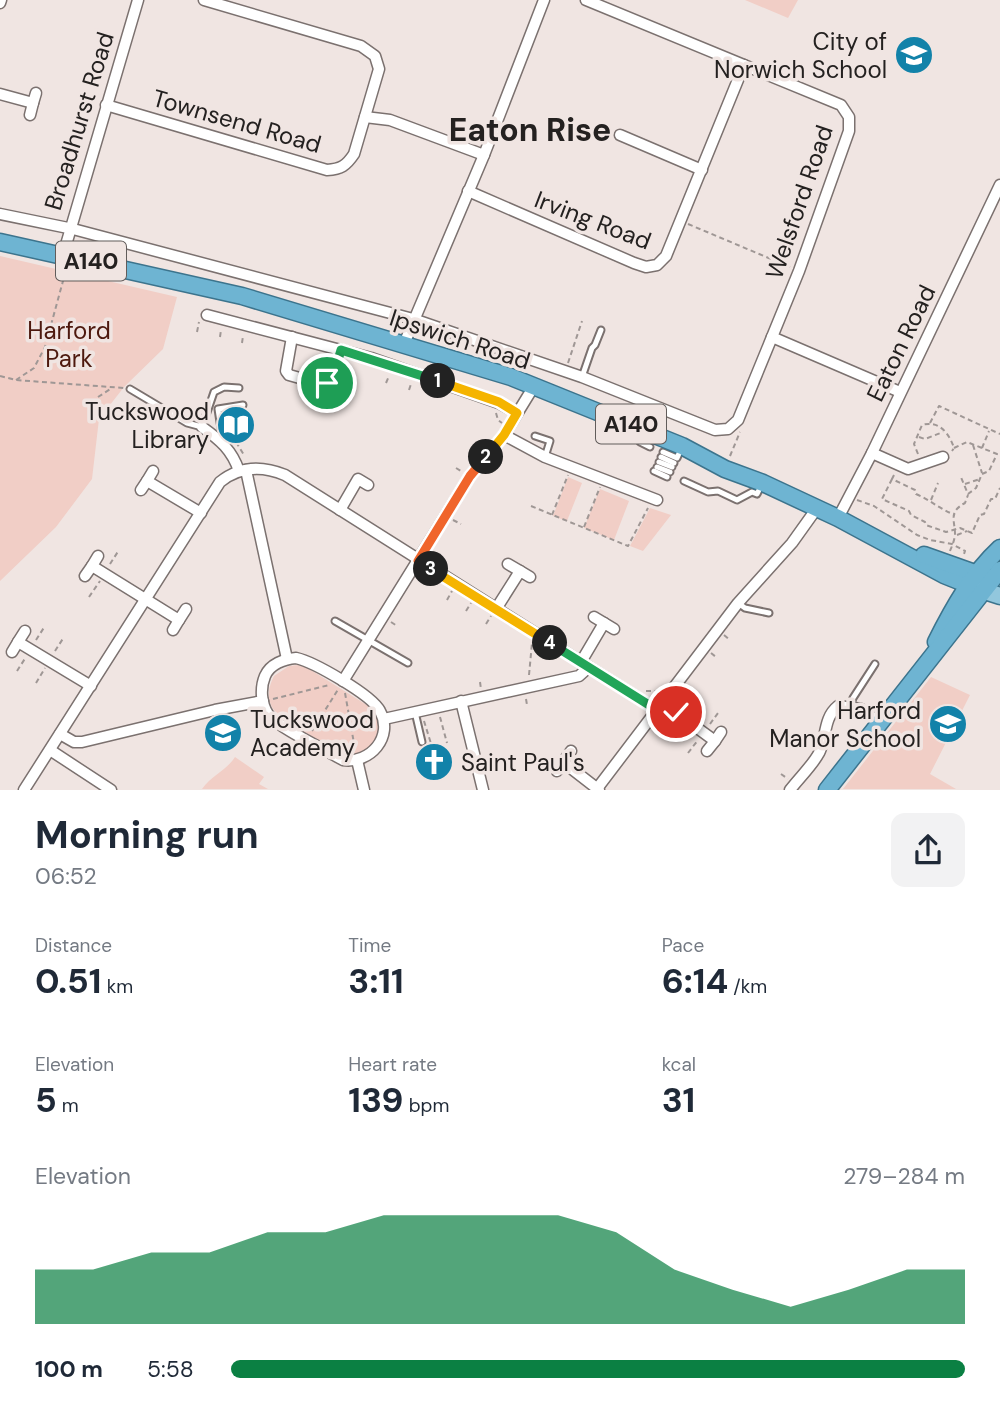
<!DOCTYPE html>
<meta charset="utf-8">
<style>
:root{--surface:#fff;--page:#f2f2f3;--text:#1f2937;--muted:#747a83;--accent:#0b8043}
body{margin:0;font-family:"DM Sans",sans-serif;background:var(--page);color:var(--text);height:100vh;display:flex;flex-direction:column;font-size:26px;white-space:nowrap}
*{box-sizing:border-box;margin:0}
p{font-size:23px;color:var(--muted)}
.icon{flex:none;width:38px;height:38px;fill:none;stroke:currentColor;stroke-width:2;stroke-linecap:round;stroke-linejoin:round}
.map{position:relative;height:790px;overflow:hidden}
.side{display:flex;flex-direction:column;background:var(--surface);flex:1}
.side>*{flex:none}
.pin{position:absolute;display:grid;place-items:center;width:60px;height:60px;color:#fff;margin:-30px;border:4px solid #fff;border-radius:50%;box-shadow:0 2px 7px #0007}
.km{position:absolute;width:35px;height:35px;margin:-18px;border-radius:50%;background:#222;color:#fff;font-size:19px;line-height:35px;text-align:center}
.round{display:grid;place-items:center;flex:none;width:74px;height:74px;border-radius:14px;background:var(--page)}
.head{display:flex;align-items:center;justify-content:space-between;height:119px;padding:0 35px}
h1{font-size:38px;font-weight:700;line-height:52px}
.figures{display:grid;grid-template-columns:repeat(3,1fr);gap:10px;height:119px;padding:7px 35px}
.figures div{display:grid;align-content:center}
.figures b{font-size:35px;font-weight:700}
.figures small{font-size:19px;font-weight:400}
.figures p{font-size:19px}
.chart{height:196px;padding:14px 35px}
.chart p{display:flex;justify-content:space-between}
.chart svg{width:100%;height:126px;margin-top:7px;fill:var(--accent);opacity:.7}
ul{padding:0 35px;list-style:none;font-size:23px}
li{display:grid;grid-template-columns:112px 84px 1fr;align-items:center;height:52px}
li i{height:18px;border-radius:9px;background:var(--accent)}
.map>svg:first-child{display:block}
.green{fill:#f1cec6}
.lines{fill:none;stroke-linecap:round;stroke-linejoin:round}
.service-casing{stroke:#7b716f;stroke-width:9}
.minor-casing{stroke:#7b716f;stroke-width:13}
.primary-casing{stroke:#3c748d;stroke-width:19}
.trunk-casing{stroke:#3c748d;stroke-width:19}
.path{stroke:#9f9795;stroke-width:2;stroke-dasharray:5 3.5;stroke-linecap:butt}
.service{stroke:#fff;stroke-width:5}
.minor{stroke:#fff;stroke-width:10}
.primary{stroke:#92c7dd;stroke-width:16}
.trunk{stroke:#6eb4d2;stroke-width:16}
.split-1-casing{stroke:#fff;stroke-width:14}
.split-2-casing{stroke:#fff;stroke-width:14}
.split-3-casing{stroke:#fff;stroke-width:14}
.split-4-casing{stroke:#fff;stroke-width:14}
.split-5-casing{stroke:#fff;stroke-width:14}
.split-1{stroke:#22a559;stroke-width:9}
.split-2{stroke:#f5b400;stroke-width:9}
.split-3{stroke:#f0652b;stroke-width:9}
.split-4{stroke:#f5b400;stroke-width:9}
.split-5{stroke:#22a559;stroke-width:9}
.labels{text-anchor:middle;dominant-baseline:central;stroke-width:7;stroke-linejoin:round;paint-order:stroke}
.shield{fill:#f0e5e2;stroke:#615c5a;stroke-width:2}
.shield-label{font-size:23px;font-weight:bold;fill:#242120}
.poi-label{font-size:24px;fill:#242120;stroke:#f0e5e2;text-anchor:end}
.street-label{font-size:24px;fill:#242120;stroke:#f0e5e2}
.park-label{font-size:24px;fill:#4d190e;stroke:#f0e5e2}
.district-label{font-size:32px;font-weight:bold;fill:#242120;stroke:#f0e5e2}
</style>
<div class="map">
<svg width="1000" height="790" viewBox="0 0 1000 790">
<rect width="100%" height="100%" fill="#f0e5e2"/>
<g class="green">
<path d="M745 0H798L788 18Z"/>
<path d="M0 256 177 297 163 349 124 387 99 419 92 479 56 527 0 581Z"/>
<path d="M568 477 582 483 567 521 553 516Z"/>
<path d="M600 489 629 501 614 540 584 528Z"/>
<path d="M650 508 671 515 643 551 630 546Z"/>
<path d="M298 665 306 667 370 707C377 716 382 726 377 737 373 749 359 758 346 755 332 751 294 725 279 716 267 704 266 692 274 676L289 666Z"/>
<path d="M931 677 970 695 930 774 956 789H843Z"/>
<path d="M235 757 264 777 259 784 268 789H202C212 775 226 771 235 757Z"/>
</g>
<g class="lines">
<defs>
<g id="service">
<path d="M582 377 592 348 595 345 601 330"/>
<path d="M130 389 187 423 202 427 214 392 224 387 239 388"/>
<path d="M645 432 640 442 650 447"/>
<path d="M535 436 550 441 545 457"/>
<path d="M223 442 218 409 243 405"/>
<path d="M663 452 677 458 681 449"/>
<path d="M661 457 674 463"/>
<path d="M659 462 672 467"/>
<path d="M657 467 670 472"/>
<path d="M654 471 667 477"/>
<path d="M684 481 708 492 718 491 737 500 752 492 757 494 761 486"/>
<path d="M738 603 745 608 769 613"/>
<path d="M335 621 408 663"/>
<path d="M850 707 853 698 875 664"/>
<path d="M415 712 422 742"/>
</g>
<g id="minor">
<path d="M586 0 841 105 849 117V131L799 271 772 337 900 392"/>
<path d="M0 3 1 0"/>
<path d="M0 94 33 103 30 115"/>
<path d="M33 103 36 93"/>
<path d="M106 105 327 170C341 169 346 166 354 154L379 69 375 56 361 46 204 0"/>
<path d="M365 117 390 120 484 155"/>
<path d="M620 135 702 170"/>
<path d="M468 191 634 263 646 267 657 265 666 256 744 65"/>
<path d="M0 214 73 229 413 319 582 377 715 430 728 429 738 420 772 337"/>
<path d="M63 255 138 0"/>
<path d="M207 315 371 358 499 403 517 413"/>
<path d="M292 337 286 371 289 375 321 384 332 380 341 350"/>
<path d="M404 344 484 155 544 0"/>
<path d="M202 427C220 440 232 450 239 471"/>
<path d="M504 435 545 457 657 500"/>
<path d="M872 453 908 469 943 457"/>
<path d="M246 470 287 659"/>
<path d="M147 481 153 471"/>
<path d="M141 490 147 481 201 513"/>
<path d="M340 510 358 479 368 485"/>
<path d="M838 518 872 453 1000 185"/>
<path d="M508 564 520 571"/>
<path d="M92 566 98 556"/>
<path d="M85 576 92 566 179 620 186 609"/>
<path d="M496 609 520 571 530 577"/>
<path d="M594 617 604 623"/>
<path d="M173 630 179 620"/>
<path d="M25 631 18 642 91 686"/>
<path d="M12 652 18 642"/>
<path d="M296 658C314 662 372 695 380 711 394 737 370 764 343 760 326 750 278 728 268 714 261 703 260 688 265 676 270 664 284 659 296 658Z"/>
<path d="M581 662 604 623 614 629"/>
<path d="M343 681 470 476 504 435 534 386"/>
<path d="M461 701 483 790"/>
<path d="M663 703 715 741 707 751"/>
<path d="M384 719 579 676 589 667"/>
<path d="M60 734 74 742H82L215 710 263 701"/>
<path d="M715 741 721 732"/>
<path d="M50 750 111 790"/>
<path d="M357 760 364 790"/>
<path d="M563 762 571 751"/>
<path d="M557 771 563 762 599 790"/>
<path d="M24 790 220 482C240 466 263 466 285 475L657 710"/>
<path d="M596 790 738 603 792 543 817 508"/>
<path d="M790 790C799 778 812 766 819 753 827 737 823 718 838 706L861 709 879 722"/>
</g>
<path id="primary" d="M972 587 1000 596"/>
<g id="trunk">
<path d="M0 242 242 296 511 377 682 446 725 469 763 483 838 518 944 575 969 585"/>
<path d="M924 555 986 577"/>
<path d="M936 642C953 608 972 574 1000 548"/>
<path d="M827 790 1000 570"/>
</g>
</defs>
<use href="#service" class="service-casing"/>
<use href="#minor" class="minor-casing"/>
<use href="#primary" class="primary-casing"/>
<use href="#trunk" class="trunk-casing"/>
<g class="path">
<path d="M688 224 790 267"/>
<path d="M197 332 199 322"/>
<path d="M220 337 221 330"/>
<path d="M242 343 243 336"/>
<path d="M568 363 582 321"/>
<path d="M0 376 16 380 124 388"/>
<path d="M16 380 34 368 45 347 66 270"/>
<path d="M386 383 389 376"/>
<path d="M409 390 411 384"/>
<path d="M98 397 112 388"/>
<path d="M496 413 498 420 502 423"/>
<path d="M930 423 939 406 1000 434"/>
<path d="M919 437 925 439 943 432"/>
<path d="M236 442 244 455"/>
<path d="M973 445 982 473"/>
<path d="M954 448 967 442 997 454 989 471 982 474 976 488 968 494 960 475"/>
<path d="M982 448 989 431"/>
<path d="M918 454 914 444 922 425C939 420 949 433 954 448L952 451"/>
<path d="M730 456 740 432"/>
<path d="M456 468 461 471"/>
<path d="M894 475 892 479 915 490 916 494C930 500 940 509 955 515"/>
<path d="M892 479 882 499 909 511 911 515 925 522 926 525 946 532 960 528 972 533 980 515 984 514 991 499H995L1000 488"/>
<path d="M965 484 980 479"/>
<path d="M857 500 874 506 917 535 930 540 952 544 965 551 964 554"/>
<path d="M931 500 938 483"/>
<path d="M531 506 628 546 648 508"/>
<path d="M552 515 568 475"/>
<path d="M453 520 461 524"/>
<path d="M584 527 600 487"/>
<path d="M957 535 967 531"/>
<path d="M950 551C952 546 955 539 955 534 955 521 948 512 965 503L968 495"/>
<path d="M110 564 119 550"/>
<path d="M89 597 100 581"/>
<path d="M447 600 452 591"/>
<path d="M466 611 471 603"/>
<path d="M391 622 397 626"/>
<path d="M486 624 491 616"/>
<path d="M724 635 730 640"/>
<path d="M36 640 45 626"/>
<path d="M55 651 64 637"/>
<path d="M711 653 716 657"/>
<path d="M17 671 26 657"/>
<path d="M529 675 532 643"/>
<path d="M480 682 481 689"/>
<path d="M36 683 45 668"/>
<path d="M646 691H658"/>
<path d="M345 693 355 749"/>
<path d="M273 699 329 685"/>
<path d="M526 699 527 705"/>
<path d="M440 717 447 743"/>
<path d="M424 721 433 750"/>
<path d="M710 724 718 713"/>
<path d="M312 731 339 688"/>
<path d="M688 753 698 740"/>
<path d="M781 774 788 779"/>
</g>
<use href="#service" class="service"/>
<use href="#minor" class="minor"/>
<use href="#primary" class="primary"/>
<use href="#trunk" class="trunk"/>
</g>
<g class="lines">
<defs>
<path id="split-1" d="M327 383 332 380 341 350 438 381"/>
<path id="split-2" d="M438 381 499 402 517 413 504 435 486 457"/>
<path id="split-3" d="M431 569 418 561 470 476 486 457"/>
<path id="split-4" d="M431 569 550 643"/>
<path id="split-5" d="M550 643 657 710 663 703 676 712"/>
</defs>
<use href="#split-1" class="split-1-casing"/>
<use href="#split-2" class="split-2-casing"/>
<use href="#split-3" class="split-3-casing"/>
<use href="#split-4" class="split-4-casing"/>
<use href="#split-5" class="split-5-casing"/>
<use href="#split-1" class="split-1"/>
<use href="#split-2" class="split-2"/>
<use href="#split-3" class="split-3"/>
<use href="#split-4" class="split-4"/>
<use href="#split-5" class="split-5"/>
</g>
<defs>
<symbol id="school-disc" viewBox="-11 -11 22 22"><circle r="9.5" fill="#1282a9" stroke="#f0e5e2"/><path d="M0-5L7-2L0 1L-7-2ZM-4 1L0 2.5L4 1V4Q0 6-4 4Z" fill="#fff"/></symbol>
<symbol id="library-disc" viewBox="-11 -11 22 22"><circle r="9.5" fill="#1282a9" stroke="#f0e5e2"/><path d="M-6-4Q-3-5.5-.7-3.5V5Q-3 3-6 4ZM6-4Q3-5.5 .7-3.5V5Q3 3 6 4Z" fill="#fff"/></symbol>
<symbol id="church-disc" viewBox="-11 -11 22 22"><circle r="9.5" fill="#1282a9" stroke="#f0e5e2"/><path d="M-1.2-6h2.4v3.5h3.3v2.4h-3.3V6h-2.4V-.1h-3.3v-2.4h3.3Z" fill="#fff"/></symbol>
</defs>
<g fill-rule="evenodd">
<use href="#school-disc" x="892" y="33" width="44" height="44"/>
<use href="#library-disc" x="214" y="403" width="44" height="44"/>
<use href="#school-disc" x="926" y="702" width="44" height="44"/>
<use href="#school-disc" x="201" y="711" width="44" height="44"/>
<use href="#church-disc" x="412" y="740" width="44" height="44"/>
</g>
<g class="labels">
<g class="shield">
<rect x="56" y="241.5" width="70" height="39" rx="5"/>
<rect x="596" y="404.5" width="70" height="39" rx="5"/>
</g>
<g class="shield-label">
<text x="91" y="261">A140</text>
<text x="631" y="424">A140</text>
</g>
<g class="poi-label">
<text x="887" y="41">City of<tspan x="887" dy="28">Norwich School</tspan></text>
<text x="209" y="411">Tuckswood<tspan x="209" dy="28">Library</tspan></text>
<text x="921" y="710">Harford<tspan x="921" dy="28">Manor School</tspan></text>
<text x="250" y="719" text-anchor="start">Tuckswood<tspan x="250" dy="28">Academy</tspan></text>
<text x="461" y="762" text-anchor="start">Saint Paul's</text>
</g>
<g class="street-label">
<text transform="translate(79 121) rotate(-73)">Broadhurst Road</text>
<text transform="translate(237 121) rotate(16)">Townsend Road</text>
<text transform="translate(799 202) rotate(-71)">Welsford Road</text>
<text transform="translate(593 220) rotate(21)">Irving Road</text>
<text transform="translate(460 339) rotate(18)">Ipswich Road</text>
<text transform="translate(901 343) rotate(-64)">Eaton Road</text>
</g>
<g class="park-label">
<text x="69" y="330">Harford<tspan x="69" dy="28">Park</tspan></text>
</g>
<g class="district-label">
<text x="530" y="130">Eaton Rise</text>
</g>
</g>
</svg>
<div class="pin" style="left:327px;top:383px;background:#1e9e55"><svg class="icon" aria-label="arrive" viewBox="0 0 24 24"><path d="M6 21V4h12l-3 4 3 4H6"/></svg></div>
<div class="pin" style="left:676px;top:712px;background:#d93025"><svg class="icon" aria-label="check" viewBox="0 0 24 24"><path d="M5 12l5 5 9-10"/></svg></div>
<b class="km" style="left:438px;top:381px">1</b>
<b class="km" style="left:486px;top:457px">2</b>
<b class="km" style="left:431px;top:569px">3</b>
<b class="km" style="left:550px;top:643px">4</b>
</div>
<section class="side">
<div class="head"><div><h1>Morning run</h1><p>06:52</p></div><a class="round"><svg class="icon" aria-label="share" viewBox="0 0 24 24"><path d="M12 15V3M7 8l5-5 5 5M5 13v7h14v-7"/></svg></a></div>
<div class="figures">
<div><p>Distance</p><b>0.51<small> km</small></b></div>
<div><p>Time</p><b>3:11</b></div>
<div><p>Pace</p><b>6:14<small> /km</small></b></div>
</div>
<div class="figures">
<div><p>Elevation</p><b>5<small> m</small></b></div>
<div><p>Heart rate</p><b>139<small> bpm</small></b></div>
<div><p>kcal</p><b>31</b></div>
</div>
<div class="chart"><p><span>Elevation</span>279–284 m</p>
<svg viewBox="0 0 160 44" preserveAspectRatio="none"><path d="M0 44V25L10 25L20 19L30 19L40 12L50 12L60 6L70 6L80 6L90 6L100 12L110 25L120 32L130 38L140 32L150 25L160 25V44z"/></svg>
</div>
<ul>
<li><b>100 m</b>5:58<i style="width:100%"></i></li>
</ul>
</section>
